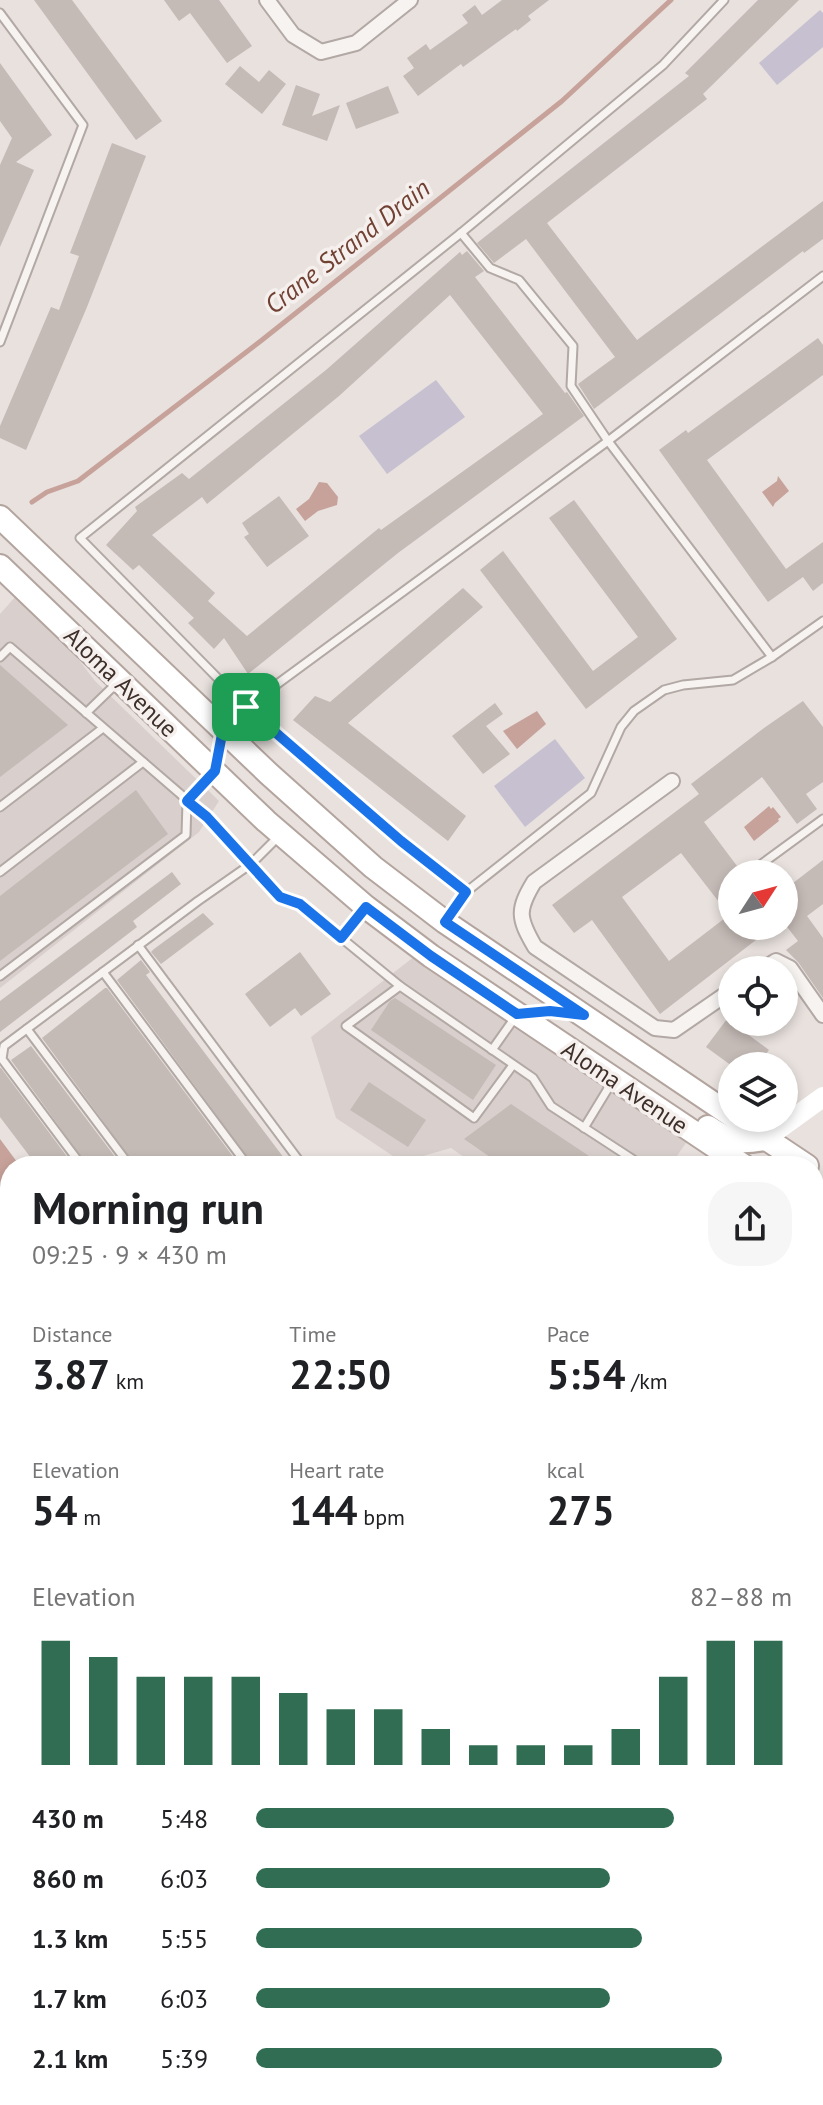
<!DOCTYPE html>
<meta charset="utf-8">
<style>
:root{--surface:#fff;--page:#f6f6f6;--text:#202124;--muted:#757577;--accent:#316d52}
body{margin:0;font-family:"PT Sans",sans-serif;background:var(--page);color:var(--text);height:100vh;display:flex;flex-direction:column;font-size:30px;white-space:nowrap}
*{box-sizing:border-box;margin:0}
p{font-size:26px;color:var(--muted)}
.icon{flex:none;width:44px;height:44px;fill:none;stroke:currentColor;stroke-width:2;stroke-linecap:round;stroke-linejoin:round}
.map{position:relative;flex:1;overflow:hidden}
.drawer{position:absolute;left:0px;top:1156px;width:824px;height:950px;display:flex;flex-direction:column;background:var(--surface);border-radius:32px 32px 0 0;box-shadow:0 4px 12px #0003}
.drawer>*{flex:none}
.needle{width:52px;rotate:54deg}
.buttons{position:absolute;left:718px;top:860px;display:grid;gap:16px}
.buttons a{display:grid;place-items:center;width:80px;height:80px;border-radius:50%;background:var(--surface);box-shadow:0 4px 12px #0003;font-size:40px}
.pin{position:absolute;display:grid;place-items:center;width:68px;height:68px;color:#fff;margin:-34px;border-radius:16px;box-shadow:0 4px 12px #0006}
.round{display:grid;place-items:center;flex:none;width:84px;height:84px;border-radius:32px;background:var(--page)}
.overview{display:flex;align-items:center;justify-content:space-between;height:136px;padding:0 32px}
h1{font-size:44px;font-weight:800;line-height:60px}
.stats{display:grid;grid-template-columns:repeat(3,1fr);gap:12px;height:136px;padding:8px 32px}
.stats div{display:grid;align-content:center}
.stats b{font-size:40px;font-weight:800}
.stats small{font-size:22px;font-weight:400}
.stats p{font-size:22px}
.chart{height:224px;padding:16px 32px}
.chart p{display:flex;justify-content:space-between}
.chart svg{width:100%;height:144px;margin-top:8px;stroke:var(--accent);stroke-width:6}
ul{padding:0 32px;list-style:none;font-size:26px}
li{display:grid;grid-template-columns:128px 96px 1fr;align-items:center;height:60px}
li i{height:20px;border-radius:10px;background:var(--accent)}
.map>svg:first-child{display:block}
.built{fill:#d9d0cd}
.green{fill:#c7c0d1}
.water{fill:#c7a29a}
.lines{fill:none;stroke-linecap:round;stroke-linejoin:round}
.stream{stroke:#c7a29a;stroke-width:5}
.building{fill:#c4bab6;fill-rule:evenodd}
.lane-casing{stroke:#b2a8a4;stroke-width:11}
.street-casing{stroke:#b2a8a4;stroke-width:18}
.primary-casing{stroke:#b3a49e;stroke-width:26}
.path{stroke:#b7b0ad;stroke-width:3;stroke-dasharray:6 6;stroke-linecap:butt}
.lane{stroke:#f6f3f1;stroke-width:7}
.street{stroke:#f6f3f1;stroke-width:14}
.secondary{stroke:#fff;stroke-width:20}
.primary{stroke:#fff;stroke-width:22}
.route-casing{stroke:#fff;stroke-width:16}
.route{stroke:#1a73e8;stroke-width:10}
.labels{text-anchor:middle;dominant-baseline:central;stroke-width:7;stroke-linejoin:round;paint-order:stroke}
.street-label{font-size:24px;fill:#3e2f28;stroke:#f5f0ee}
.water-label{font-size:26px;font-style:italic;fill:#714133;stroke:#f5f0ee}
</style>
<div class="map">
<svg width="823" height="2105" viewBox="0 0 823 2105">
<rect width="100%" height="100%" fill="#e8e1de"/>
<g class="built">
<path d="M17 595 65 642 95 681 219 801 199 832 0 988V614Z"/>
<path d="M415 956 688 1140 670 1166H477L451 1148 402 1162 336 1118 311 1037Z"/>
</g>
<g class="green">
<path d="M820 10 823 13V47L777 85 759 63Z"/>
<path d="M436 380 465 417 387 474 359 436Z"/>
<path d="M555 739 585 778 525 827 494 786Z"/>
</g>
<g class="water">
<path d="M778 476 789 491 775 503 773 507 762 492 777 481Z"/>
<path d="M319 482 327 483 338 497 337 505 318 511 305 521 296 509 309 499Z"/>
<path d="M537 711 546 724 517 749 503 731Z"/>
<path d="M769 806 771 809 773 807 781 817 778 819 779 821 754 841 744 827Z"/>
<path d="M0 1139 20 1166H10V1234L0 1229Z"/>
<path d="M266 2096H286L306 2105H260Z"/>
</g>
<g class="lines">
<path class="stream" d="M32 502 47 492 78 481 262 340 562 101 671 0"/>
</g>
<g class="building">
<path d="M34 0H72L162 121 136 140Z"/>
<path d="M164 0H219L252 46 227 63 190 13 179 21Z"/>
<path d="M502 0H549L528 16 531 20 517 31 516 29 463 67 461 64 418 96 403 76 414 68 407 58 426 44 430 50 468 23 462 15 475 5 482 15Z"/>
<path d="M758 0H799L703 94 707 99 547 223 637 340 823 201V239L804 253 803 251 594 409 578 384 615 357 526 239 494 263 477 243 689 76 685 73Z"/>
<path d="M0 63 52 135 16 162 34 170 0 247V165L12 138 0 121Z"/>
<path d="M240 66 259 82 269 70 286 84 262 114 225 84Z"/>
<path d="M296 85 320 94 312 116 340 105 327 141 282 125Z"/>
<path d="M388 86 399 113 356 129 346 103Z"/>
<path d="M112 143 146 156 87 307 26 450 0 438V426L51 307 59 310 79 256 70 253Z"/>
<path d="M467 251 484 271 475 277 565 393 567 392 584 416 398 553 248 674 224 638 214 649 188 623 194 618 139 565 133 570 106 545 137 511 135 507 182 473 189 479 326 370 460 252 462 255ZM450 295 543 414 381 530 379 528 247 636 208 601 215 593 152 535 202 497 207 504 339 396Z"/>
<path d="M818 338 823 345V375L707 460 786 569 823 542V583L813 591 803 577 768 602 659 450 686 430 688 433Z"/>
<path d="M279 496 309 536 267 567 244 537 249 534 242 523Z"/>
<path d="M574 500 677 639 586 709 480 570 503 551 593 671 638 637 549 518Z"/>
<path d="M463 588 483 607 348 723 466 816 448 841 293 720 315 696 330 702Z"/>
<path d="M0 665 68 725 0 777Z"/>
<path d="M803 701 823 727V782L806 794 817 809 797 824 762 777 704 822 743 874H732V926H774L660 1014 592 920 574 933 552 905 699 794 691 784 764 728ZM681 853 729 915 669 961 622 897Z"/>
<path d="M495 703 503 714 486 726 510 754 483 774 452 736Z"/>
<path d="M136 790 168 834 0 961V896Z"/>
<path d="M823 860V904L807 916 823 938V998L798 962 786 950 798 941 784 923V890Z"/>
<path d="M172 872 181 884 133 921 137 927 0 1032V1001Z"/>
<path d="M203 913 214 924 161 964 151 952 154 949Z"/>
<path d="M300 952 331 994 301 1016 295 1008 270 1027 245 994Z"/>
<path d="M141 960 150 972 146 975 290 1166H254L117 980Z"/>
<path d="M105 988H107L240 1166H136L42 1038Z"/>
<path d="M395 998 496 1065 473 1100 371 1030 390 1001Z"/>
<path d="M727 1019 769 1050 757 1066H732L706 1047Z"/>
<path d="M31 1046 122 1166H88L11 1060Z"/>
<path d="M0 1068H1L74 1166H37L0 1117Z"/>
<path d="M369 1082 426 1120 408 1147 350 1110Z"/>
<path d="M511 1104 604 1166H503L464 1139Z"/>
</g>
<g class="lines">
<defs>
<g id="lane">
<path d="M0 13 83 125 0 342"/>
<path d="M461 233 490 268 519 280 573 346 571 386 608 441 772 657"/>
<path d="M0 657 10 647 207 817 280 897 300 904 400 986 533 1078 551 1106 643 1166"/>
<path d="M86 713 118 682"/>
<path d="M0 807 103 728"/>
<path d="M752 871 823 819"/>
<path d="M0 872 143 762"/>
<path d="M466 892 401 841 246 707 80 538 461 233 663 65 724 0"/>
<path d="M446 920 466 892 591 793 621 727 634 711 664 690 683 685 733 680 772 657 823 621"/>
<path d="M341 938 364 908"/>
<path d="M138 945 303 1166"/>
<path d="M103 972 248 1166"/>
<path d="M0 976 186 835 187 801 215 771 223 729 246 707 608 441 823 276"/>
<path d="M400 986 346 1026 474 1118 513 1065"/>
<path d="M27 1029 130 1166"/>
<path d="M492 1050 516 1016"/>
<path d="M584 1128 612 1082"/>
<path d="M82 1166 2 1059 4 1046 198 901 251 864 279 836"/>
<path d="M814 1260 823 1253"/>
<path d="M820 1275 823 1277"/>
<path d="M0 1556 10 1558"/>
</g>
<g id="street">
<path d="M267 0 293 35 321 52 356 43 410 0"/>
<path d="M672 781 534 882C517 910 518 918 535 947L655 1028 674 1030 732 990"/>
<path d="M762 970 776 961 790 968 823 1015"/>
<path d="M0 1884 3 1878 10 1838"/>
<path d="M607 2096 625 2105"/>
</g>
<g id="primary">
<path d="M0 517 269 774 373 867 445 922 732 1116"/>
<path d="M0 566 266 821 366 907 431 956 744 1166"/>
<path d="M735 1118 807 1166"/>
<path d="M708 1127C731 1142 738 1144 765 1139"/>
<path d="M814 1213 823 1219"/>
</g>
</defs>
<use href="#lane" class="lane-casing"/>
<use href="#street" class="street-casing"/>
<use href="#primary" class="primary-casing"/>
<g class="path">
<path d="M0 1267 10 1271"/>
<path d="M814 1747 823 1752"/>
</g>
<use href="#lane" class="lane"/>
<use href="#street" class="street"/>
<path class="secondary" d="M765 1139 823 1097"/>
<use href="#primary" class="primary"/>
</g>
<g class="lines">
<defs>
<path id="route" d="M246 707 401 841 466 892 445 922 584 1015 550 1011 517 1014 431 956 366 907 341 938 300 904 280 897 207 817 187 801 215 771 223 729Z"/>
</defs>
<use href="#route" class="route-casing"/>
<use href="#route" class="route"/>
</g>
<g class="labels">
<g class="street-label">
<text transform="translate(121 682) rotate(44)">Aloma Avenue</text>
<text transform="translate(625 1087) rotate(34)">Aloma Avenue</text>
</g>
<g class="water-label">
<text transform="translate(347 246) rotate(-38)">Crane Strand Drain</text>
</g>
</g>
</svg>
<div class="buttons">
<a><svg class="needle" viewBox="-14 -14 28 28"><path d="M0-13l5 13h-10z" fill="#e53935"/><path d="M0 13l5-13h-10z" fill="#757577"/></svg></a>
<a><svg class="icon" aria-label="locate" viewBox="0 0 24 24"><circle cx="12" cy="12" r="6"/><path d="M12 2v4M12 18v4M2 12h4M18 12h4"/></svg></a>
<a><svg class="icon" aria-label="layers" viewBox="0 0 24 24"><path d="M12 4l9 5-9 5-9-5zM3 14l9 5 9-5"/></svg></a>
</div>
<div class="pin" style="left:246px;top:707px;background:#1e9e55"><svg class="icon" aria-label="arrive" viewBox="0 0 24 24"><path d="M6 21V4h12l-3 4 3 4H6"/></svg></div>
<section class="drawer">
<div class="overview"><div><h1>Morning run</h1><p>09:25 · 9 × 430 m</p></div><a class="round"><svg class="icon" aria-label="share" viewBox="0 0 24 24"><path d="M12 15V3M7 8l5-5 5 5M5 13v7h14v-7"/></svg></a></div>
<div class="stats">
<div><p>Distance</p><b>3.87<small> km</small></b></div>
<div><p>Time</p><b>22:50</b></div>
<div><p>Pace</p><b>5:54<small> /km</small></b></div>
</div>
<div class="stats">
<div><p>Elevation</p><b>54<small> m</small></b></div>
<div><p>Heart rate</p><b>144<small> bpm</small></b></div>
<div><p>kcal</p><b>275</b></div>
</div>
<div class="chart"><p><span>Elevation</span>82–88 m</p>
<svg viewBox="0 0 160 44" preserveAspectRatio="none"><path d="M5 44V6M15 44V11M25 44V17M35 44V17M45 44V17M55 44V22M65 44V27M75 44V27M85 44V33M95 44V38M105 44V38M115 44V38M125 44V33M135 44V17M145 44V6M155 44V6"/></svg>
</div>
<ul>
<li><b>430 m</b>5:48<i style="width:78%"></i></li>
<li><b>860 m</b>6:03<i style="width:66%"></i></li>
<li><b>1.3 km</b>5:55<i style="width:72%"></i></li>
<li><b>1.7 km</b>6:03<i style="width:66%"></i></li>
<li><b>2.1 km</b>5:39<i style="width:87%"></i></li>
</ul>
</section>
</div>
